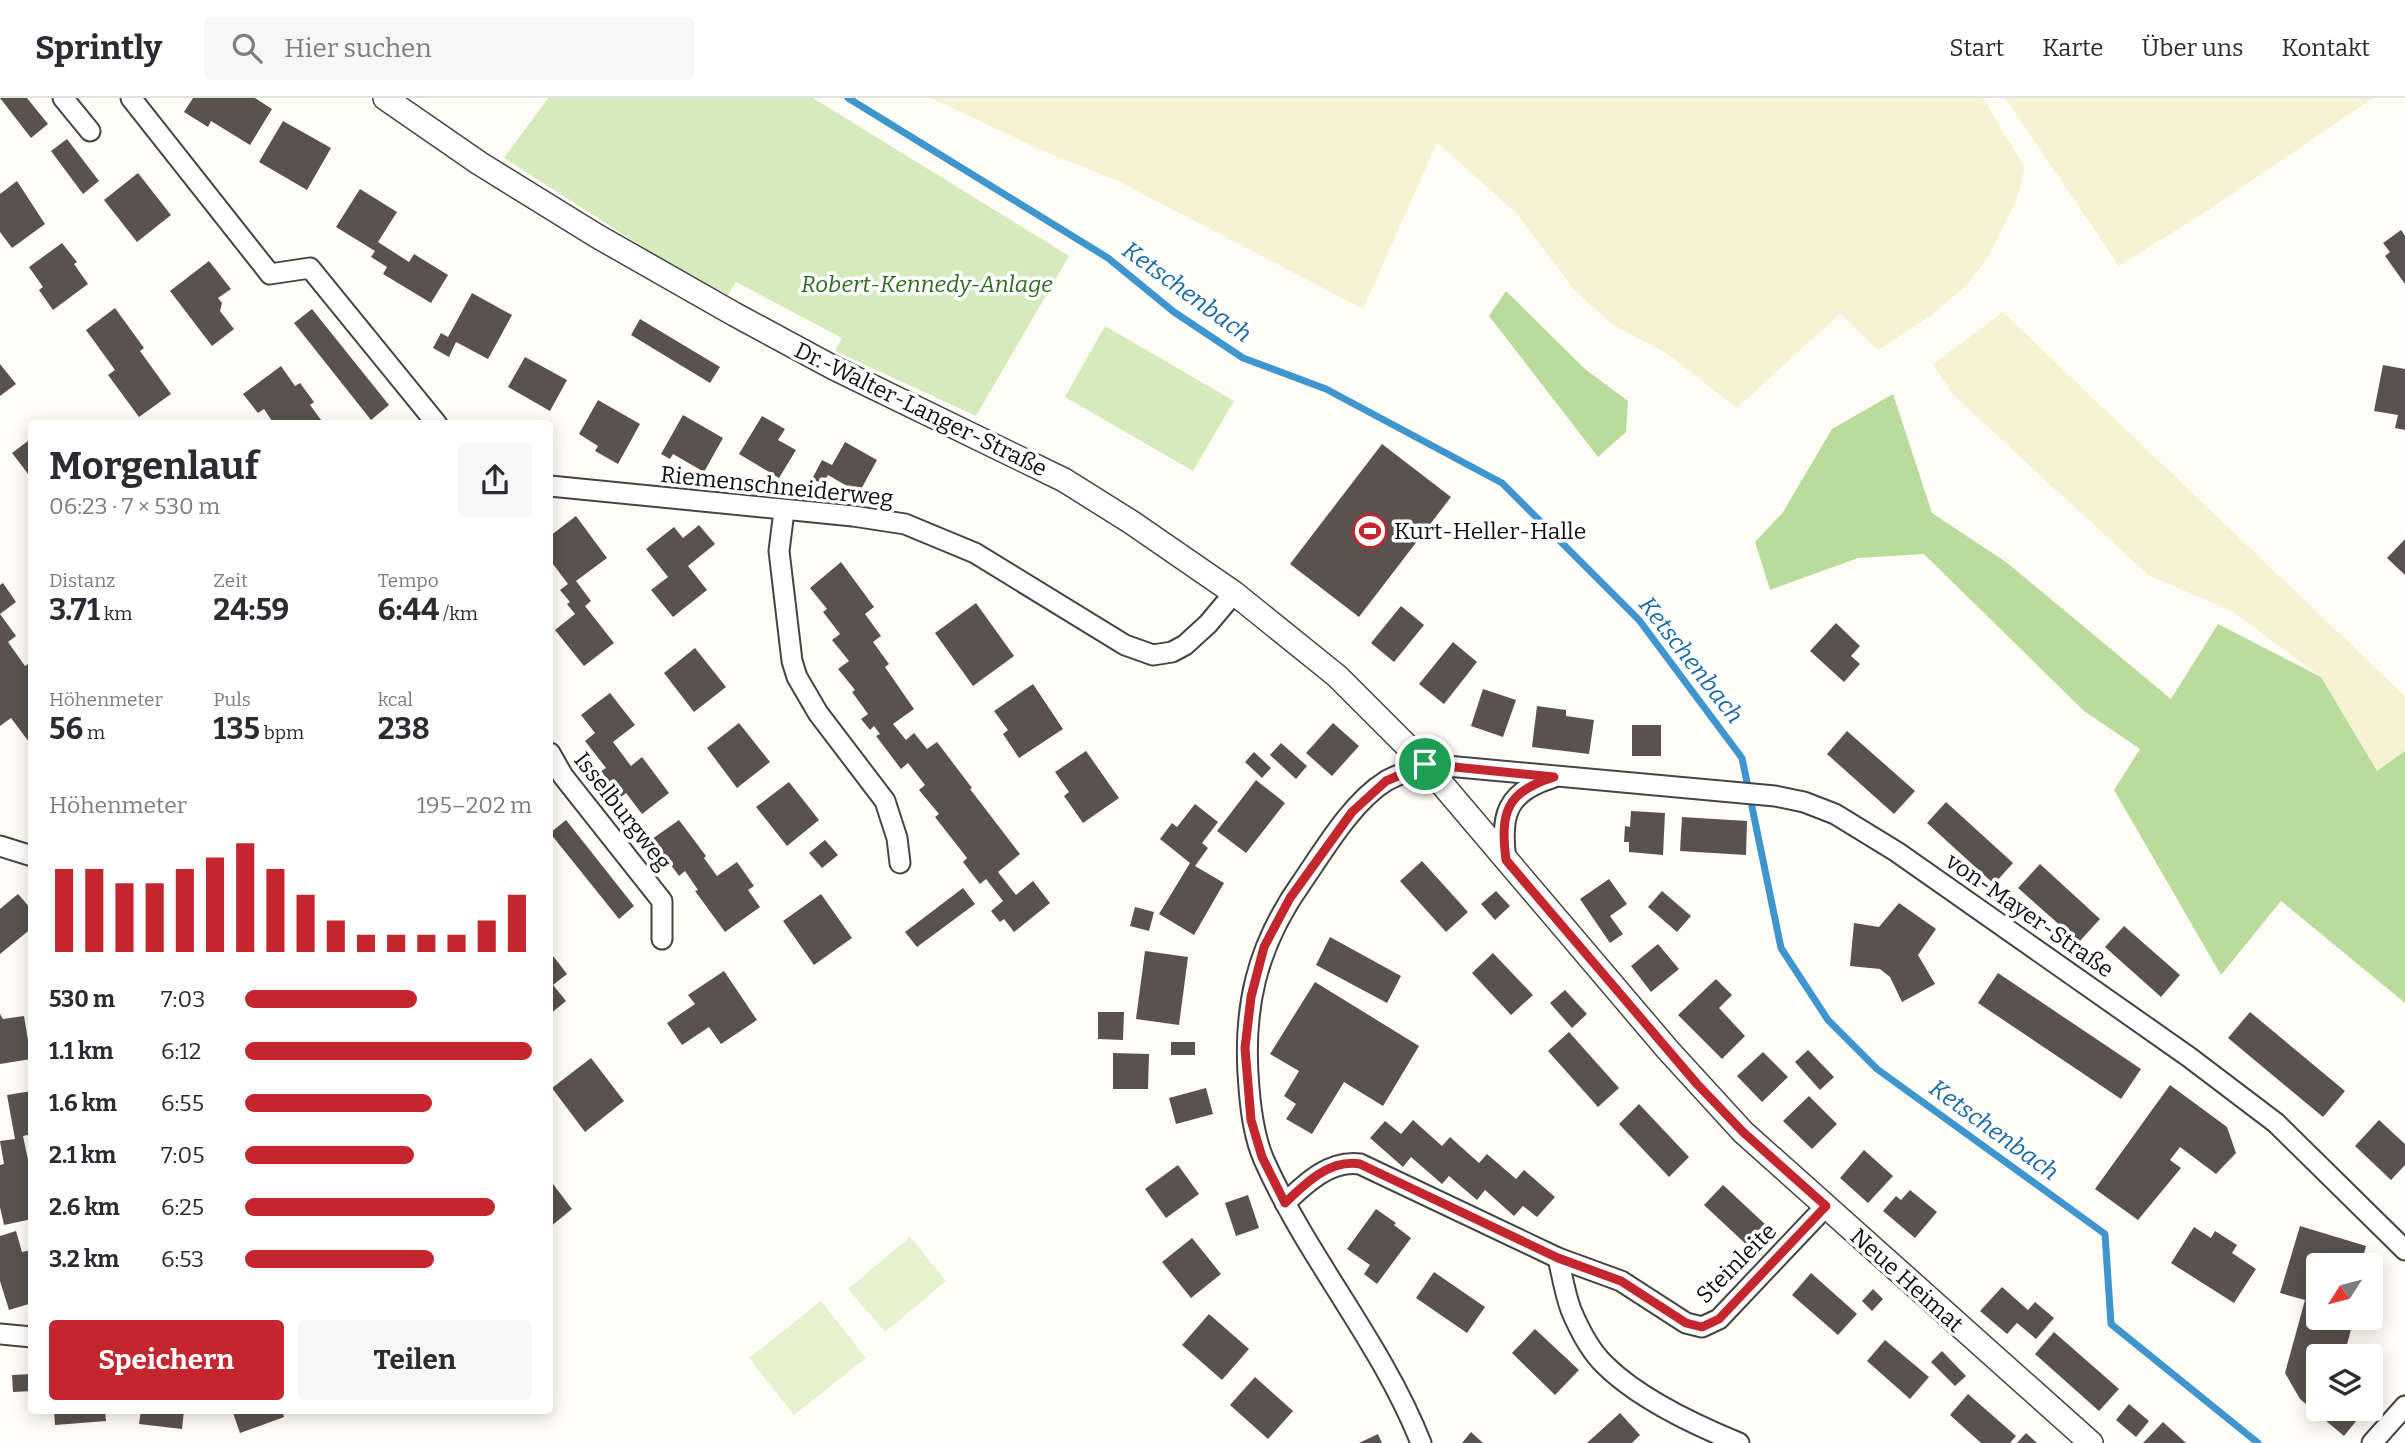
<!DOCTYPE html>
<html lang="de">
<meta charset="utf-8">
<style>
:root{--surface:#fff;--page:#f7f7f7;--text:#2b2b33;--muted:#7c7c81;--line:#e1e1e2;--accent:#c4262e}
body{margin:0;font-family:Bitter,serif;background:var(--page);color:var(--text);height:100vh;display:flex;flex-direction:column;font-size:26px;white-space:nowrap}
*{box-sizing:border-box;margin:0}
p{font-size:23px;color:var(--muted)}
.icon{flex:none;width:38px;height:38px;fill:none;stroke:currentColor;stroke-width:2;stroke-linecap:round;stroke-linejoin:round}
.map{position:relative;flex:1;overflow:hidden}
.details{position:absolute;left:28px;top:322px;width:525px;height:994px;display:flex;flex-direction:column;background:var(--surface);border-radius:7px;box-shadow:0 4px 18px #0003}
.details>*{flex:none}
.needle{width:46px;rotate:234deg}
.controls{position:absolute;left:2306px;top:1155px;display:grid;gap:14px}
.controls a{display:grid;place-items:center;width:77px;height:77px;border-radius:7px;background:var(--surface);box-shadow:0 4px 18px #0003;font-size:35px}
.pin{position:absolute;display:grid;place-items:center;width:60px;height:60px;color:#fff;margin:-30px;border:4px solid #fff;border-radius:50%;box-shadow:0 2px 7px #0007}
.round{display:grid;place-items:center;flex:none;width:74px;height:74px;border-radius:7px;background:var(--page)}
.overview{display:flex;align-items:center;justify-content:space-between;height:119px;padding:0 21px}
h1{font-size:38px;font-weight:700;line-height:52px}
.stats{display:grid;grid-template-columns:repeat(3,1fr);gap:10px;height:119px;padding:7px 21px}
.stats div{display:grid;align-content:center}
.stats b{font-size:30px;font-weight:700}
.stats small{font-size:19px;font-weight:400}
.stats p{font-size:19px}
.chart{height:196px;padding:14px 21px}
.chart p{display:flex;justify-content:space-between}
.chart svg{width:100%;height:126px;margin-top:7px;stroke:var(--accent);stroke-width:6}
.cta{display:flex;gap:14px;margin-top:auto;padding:14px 21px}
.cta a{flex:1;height:80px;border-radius:7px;background:var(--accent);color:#fff;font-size:28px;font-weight:700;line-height:80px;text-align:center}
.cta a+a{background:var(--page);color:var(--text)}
ul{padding:0 21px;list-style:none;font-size:23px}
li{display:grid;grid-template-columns:112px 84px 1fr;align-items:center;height:52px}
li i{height:18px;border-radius:9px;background:var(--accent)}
header{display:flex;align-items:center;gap:42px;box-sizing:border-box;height:98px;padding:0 35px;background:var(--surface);border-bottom:2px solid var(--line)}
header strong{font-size:33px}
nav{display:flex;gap:38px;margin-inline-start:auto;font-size:24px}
.search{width:490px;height:63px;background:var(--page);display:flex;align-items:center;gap:18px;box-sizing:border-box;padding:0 24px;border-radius:7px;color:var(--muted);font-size:26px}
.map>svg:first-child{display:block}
.farmland{fill:#f6f3d4}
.green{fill:#d5ebbd}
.forest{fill:#b9dc9c}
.pitch{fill:#e6f2cf}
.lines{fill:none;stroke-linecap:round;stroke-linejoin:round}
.stream{stroke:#3f96cf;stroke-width:7}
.building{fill:#5a524d}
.minor-casing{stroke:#444;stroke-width:23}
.tertiary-casing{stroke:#444;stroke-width:26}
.minor{stroke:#fff;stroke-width:19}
.tertiary{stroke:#fff;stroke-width:23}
.route-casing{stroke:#fff;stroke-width:14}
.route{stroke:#c4262e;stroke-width:9}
.labels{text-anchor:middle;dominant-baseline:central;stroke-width:7;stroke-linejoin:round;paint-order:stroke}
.park-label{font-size:23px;font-style:italic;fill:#2f6b1f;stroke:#fff}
.street-label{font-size:23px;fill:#111;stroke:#fff}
.poi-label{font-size:23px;fill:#111;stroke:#fff;text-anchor:start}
.water-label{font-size:24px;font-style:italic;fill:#1768a6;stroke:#fff}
</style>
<header>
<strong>Sprintly</strong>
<div class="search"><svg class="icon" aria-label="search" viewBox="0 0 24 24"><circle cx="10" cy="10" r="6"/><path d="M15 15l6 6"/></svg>Hier suchen</div>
<nav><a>Start</a><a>Karte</a><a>Über uns</a><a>Kontakt</a></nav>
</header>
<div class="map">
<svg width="2405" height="1345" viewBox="0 0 2405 1345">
<rect width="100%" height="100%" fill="#fffdf5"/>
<g class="farmland">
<path d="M930 0H1983L2025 70 2017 101 1989 158 1966 188 1930 218 1878 252 1840 216 1737 310 1666 255 1613 227 1575 193 1516 115 1437 45 1363 211 1118 83 1052 57Z"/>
<path d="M2005 0H2373L2213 109 2119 168Z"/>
<path d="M2003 214 2405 598V653L2377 674 2321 579 2233 514 2148 477 1953 297 1933 266Z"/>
</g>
<g class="green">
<path d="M548 0H813L1069 158 976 318 835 253 842 240 736 184 728 197 663 162 504 60Z"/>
<path d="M1105 228 1234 303 1193 373 1065 299Z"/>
</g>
<g class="forest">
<path d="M1506 193 1585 271 1628 303 1626 334 1598 359 1489 218Z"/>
<path d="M1893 296 1932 415 2006 464 2171 601 2218 526 2321 579 2377 673 2405 653V905L2281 803 2221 877 2114 692 2140 651 2084 613 1924 456 1858 460 1770 492 1755 444 1783 414 1832 331Z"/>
</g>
<g class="pitch">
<path d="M910 1139 946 1183 885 1234 848 1191Z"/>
<path d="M821 1203 866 1260 794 1317 749 1260Z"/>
</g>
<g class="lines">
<path class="stream" d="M848 0 1108 160 1174 214 1243 260 1326 291 1502 385 1639 522 1742 660 1781 850 1828 922 1877 971 2105 1136 2111 1226 2258 1345"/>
</g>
<g class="building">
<path d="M0 0H27L48 26 31 40Z"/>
<path d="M193 0H255L272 11 250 47 211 23 208 29 184 14Z"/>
<path d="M283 23 331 50 307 92 259 64Z"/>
<path d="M67 41 99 83 83 96 51 53Z"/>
<path d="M138 75 171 117 137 144 104 102Z"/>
<path d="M17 83 45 126 12 150 0 134V96Z"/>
<path d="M360 91 397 114 378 144 409 164 414 156 448 177 431 205 383 176 387 169 371 159 375 153 336 129Z"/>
<path d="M2401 132 2405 138V186L2385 158 2390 154 2383 145Z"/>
<path d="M62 145 77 164 74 166 88 186 53 212 39 192 43 189 29 169Z"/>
<path d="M209 163 231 191 218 200 222 205 220 213 234 231 212 248 170 193Z"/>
<path d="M472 195 512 217 488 261 456 244 449 259 433 250 441 235 448 239Z"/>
<path d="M115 210 144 250 140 253 171 296 139 319 108 277 115 272 86 232Z"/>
<path d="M312 211 389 307 371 322 294 225Z"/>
<path d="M640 221 720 269 710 285 631 237Z"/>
<path d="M525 259 567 282 550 313 508 289Z"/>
<path d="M0 266 16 286 0 298Z"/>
<path d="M2383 267 2405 271V332L2395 330 2398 317 2374 313Z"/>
<path d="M281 268 295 288 300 285 314 304 310 307 324 326H274L264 311 258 315 243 296Z"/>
<path d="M598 302 640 326 618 366 595 353 598 348 579 336Z"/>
<path d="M683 317 723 340 704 374 673 356 670 361 661 356Z"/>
<path d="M762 318 785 331 778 342 796 352 779 380 739 356Z"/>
<path d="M32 340V381L12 355Z"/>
<path d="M845 344 877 362 859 395 828 377 823 386 812 381 822 362 832 367Z"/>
<path d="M1382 346 1451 399 1359 519 1290 466Z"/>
<path d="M576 418 607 460 576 483 591 503 585 508 614 545 584 568 555 532 575 516 567 506 570 504 560 492 568 486 550 462V438Z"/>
<path d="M699 427 715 446 688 468 707 492 673 519 651 492 668 479 646 451 674 429 683 440Z"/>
<path d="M2405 441V477L2387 460Z"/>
<path d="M841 464 874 509 865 516 881 538 873 544 889 566 885 569 914 611 893 626 906 642 914 635 927 651 937 644 972 690 970 691 1020 756 998 774 1016 797 1033 783 1050 805 1014 834 1004 821 1000 824 991 813 1003 803 986 781 980 786 963 764 967 760 935 719 939 716 919 692 925 687 908 665 901 671 876 638 880 636 874 628 870 632 861 621 868 616 852 594 855 592 838 571 849 563 832 542 840 536 823 514 827 511 810 490Z"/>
<path d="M3 485 16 504 0 516 16 538 8 544 25 568 32 563V648L11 620 0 628V487Z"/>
<path d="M976 505 1014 558 973 588 935 535Z"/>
<path d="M1401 508 1424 527 1394 564 1371 545Z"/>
<path d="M1836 525 1860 548 1851 558 1860 566 1844 584 1810 553Z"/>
<path d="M1453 544 1477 564 1444 606 1419 586Z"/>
<path d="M695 550 726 589 694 614 664 575Z"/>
<path d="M1033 586 1063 631 1019 660 1003 636 1008 632 994 613Z"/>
<path d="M1483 591 1516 602 1503 639 1471 628Z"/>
<path d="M610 595 635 627 613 644 631 668 642 659 669 695 642 716 626 695 621 699 601 673 606 670 585 643 595 635 581 617Z"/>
<path d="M1537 608 1566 612V618L1594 622 1589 656 1532 649Z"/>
<path d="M739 625 770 664 737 690 707 650Z"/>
<path d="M1333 625 1359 648 1332 678 1306 655Z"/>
<rect x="1632" y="627" width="29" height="31"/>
<path d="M1847 633 1915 693 1894 716 1827 656Z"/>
<path d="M1281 645 1307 668 1296 681 1270 657Z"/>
<path d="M1086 653 1119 700 1083 725 1064 698 1069 694 1055 674Z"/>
<path d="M1254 654 1271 670 1262 680 1245 664Z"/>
<path d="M1256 682 1285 705 1246 755 1217 733Z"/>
<path d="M789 684 819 722 787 748 756 709Z"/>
<path d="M1946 704 2013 765 1994 786 1927 725Z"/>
<path d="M1195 706 1218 724 1202 745 1208 750 1195 768 1224 785 1194 837 1159 816 1190 765 1160 741 1172 725 1177 729Z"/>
<path d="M1631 713 1665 715 1663 757 1629 754V744H1624L1625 728 1630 729Z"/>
<path d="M1682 719 1747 723 1746 757 1680 753Z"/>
<path d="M566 722 634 808 619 821 550 735Z"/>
<path d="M679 722 706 758 704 760 717 778 737 764 754 788 748 792 760 809 725 834 695 793 698 792 685 773 679 778 652 741Z"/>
<path d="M825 742 838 757 822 770 809 755Z"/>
<path d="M1422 763 1468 814 1446 834 1400 783Z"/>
<path d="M2040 766 2100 821 2079 844 2018 790Z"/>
<path d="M1609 781 1627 806 1610 818 1623 836 1610 845 1580 801Z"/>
<path d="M963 790 975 806 917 849 905 834Z"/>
<path d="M1496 793 1510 808 1495 822 1481 806Z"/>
<path d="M1662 793 1691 818 1677 834 1648 809Z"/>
<path d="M18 796 32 812V830L0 856V811Z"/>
<path d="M821 796 852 840 814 867 783 823Z"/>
<path d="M1899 805 1936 831 1918 857 1935 886 1902 904 1890 879 1880 871 1850 868 1854 825 1879 829Z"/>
<path d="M1135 809 1154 814 1149 833 1130 828Z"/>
<path d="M2124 828 2180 877 2161 899 2105 849Z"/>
<path d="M1330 839 1401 878 1387 905 1316 867Z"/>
<path d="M1658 846 1679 871 1651 894 1631 868Z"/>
<path d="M1145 853 1188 859 1179 927 1136 921Z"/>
<path d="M550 854 567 876 553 887 566 903 550 916Z"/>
<path d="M1493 855 1533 897 1511 917 1472 875Z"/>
<path d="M724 873 757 922 721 946 709 929 682 947 667 925 695 906 688 897Z"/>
<path d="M1998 875 2141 971 2121 1001 1978 905Z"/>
<path d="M1716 881 1732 897 1719 910 1745 938 1722 961 1678 917Z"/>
<path d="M1315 884 1419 948 1383 1008 1344 984 1312 1036 1286 1021 1296 1006 1284 998 1299 973 1270 956Z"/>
<path d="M1565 892 1587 916 1572 930 1550 905Z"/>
<path d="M1098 914H1124L1123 942 1098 941Z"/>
<path d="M2250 914 2345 993 2323 1019 2228 940Z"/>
<path d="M0 916 3 921 24 918 31 961 0 966Z"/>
<path d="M1569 934 1619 990 1598 1009 1548 953Z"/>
<rect x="1171" y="944" width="24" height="13"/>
<path d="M1808 952 1834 979 1820 992 1795 964Z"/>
<path d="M1763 954 1788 979 1762 1004 1737 978Z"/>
<path d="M1113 955 1149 956 1148 991H1113Z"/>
<path d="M591 960 624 1003 585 1034 552 990Z"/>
<path d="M2170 987 2227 1029 2236 1055 2216 1076 2180 1049 2170 1062 2181 1070 2138 1122 2095 1091Z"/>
<path d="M1206 990 1213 1016 1176 1026 1169 1000Z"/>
<path d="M32 993V1036L23 1038 28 1062 32 1068V1121L4 1127 0 1109V1067L4 1066 0 1043 15 1041 7 997Z"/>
<path d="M1809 998 1837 1026 1812 1051 1783 1023Z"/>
<path d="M1639 1006 1689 1059 1669 1079 1619 1026Z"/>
<path d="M1413 1022 1442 1048 1450 1039 1479 1065 1487 1056 1516 1081 1524 1072 1555 1099 1537 1119 1523 1108 1514 1118 1485 1092 1477 1102 1449 1078 1442 1086 1411 1059 1403 1069 1370 1040 1385 1023 1401 1036Z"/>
<path d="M2379 1022 2405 1046V1067L2391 1082 2355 1048Z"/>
<path d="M1864 1052 1893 1078 1868 1105 1840 1080Z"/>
<path d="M1178 1067 1199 1096 1166 1120 1145 1091Z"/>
<path d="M550 1082 572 1111 550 1129Z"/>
<path d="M1723 1087 1767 1128 1748 1148 1704 1107Z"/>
<path d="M1910 1092 1937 1114 1915 1140 1883 1113 1896 1098 1901 1102Z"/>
<path d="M1248 1097 1259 1130 1236 1138 1225 1105Z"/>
<path d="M1376 1111 1396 1125 1394 1127 1411 1140 1377 1186 1364 1176 1370 1167 1347 1151Z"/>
<path d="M2300 1128 2366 1148 2361 1167H2319V1220H2354L2344 1258H2319V1311H2366L2344 1338 2300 1301 2285 1275 2305 1202 2280 1195Z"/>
<path d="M2194 1129 2211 1140 2215 1133 2237 1147 2232 1155 2256 1171 2234 1205 2171 1165Z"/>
<path d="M16 1133 22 1154 32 1152V1205L9 1212 0 1183V1138Z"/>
<path d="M1192 1140 1221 1176 1191 1200 1162 1164Z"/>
<path d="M1434 1174 1485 1209 1467 1235 1416 1200Z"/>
<path d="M1811 1175 1857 1216 1838 1237 1792 1197Z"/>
<path d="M2002 1189 2028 1212 2035 1204 2054 1220 2036 1241 2017 1225 2007 1236 1980 1213Z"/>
<path d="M1873 1191 1883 1201 1872 1213 1862 1203Z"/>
<path d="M1209 1216 1249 1251 1222 1282 1182 1247Z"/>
<path d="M1535 1231 1579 1272 1555 1297 1512 1255Z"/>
<path d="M2054 1234 2119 1291 2099 1313 2035 1256Z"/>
<path d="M1885 1242 1929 1279 1910 1301 1867 1263Z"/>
<path d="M1942 1253 1966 1278 1955 1288 1931 1264Z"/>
<path d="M32 1276V1293L13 1294 12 1277Z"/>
<path d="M1255 1279 1293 1313 1268 1341 1230 1307Z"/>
<path d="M1968 1296 2016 1338 2010 1345H1981L1950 1317Z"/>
<path d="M2129 1306 2149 1323 2136 1339 2116 1322Z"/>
<path d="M54 1312H105L106 1323 55 1327Z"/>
<path d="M141 1312H184L182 1331 139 1326Z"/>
<path d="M232 1312H282L284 1319 240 1335Z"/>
<path d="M1620 1315 1640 1337 1632 1345H1587Z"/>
<path d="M2163 1324 2186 1345H2143Z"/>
<path d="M1471 1334 1483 1345H1462Z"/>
<path d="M2026 1335 2037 1345H2017Z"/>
<path d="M1378 1336 1382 1345H1359Z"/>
</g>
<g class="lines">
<defs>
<g id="minor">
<path d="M63 0 90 33"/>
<path d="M131 0 270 176 310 170 437 326"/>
<path d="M550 388 853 418 905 426 975 455 1125 547 1153 557 1172 554 1185 547 1208 526 1234 495"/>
<path d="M784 413 779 453 792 563 797 579 818 615 885 703 897 740 900 765"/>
<path d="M550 655 563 678 662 803V841"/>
<path d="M0 748 32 758"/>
<path d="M1506 762C1500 718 1506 694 1552 680"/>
<path d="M1285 1105C1305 1086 1329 1062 1360 1066L1558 1160 1621 1183 1686 1225 1702 1229 1719 1221 1826 1108"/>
<path d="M1558 1160C1562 1177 1565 1196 1571 1212 1579 1231 1590 1253 1605 1267 1639 1301 1695 1327 1739 1345"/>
<path d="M0 1236 32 1239"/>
<path d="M1421 1345C1381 1244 1308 1161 1264 1062 1254 1039 1251 1014 1249 990 1242 911 1256 849 1302 784 1324 752 1352 704 1386 683 1398 676 1413 672 1425 666L1775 698 1804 704 1835 716 1897 754 2189 959 2276 1025 2405 1152"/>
<path d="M2372 1345 2405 1308"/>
</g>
<path id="tertiary" d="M385 0 479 65 597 138 734 216 834 270 1064 382 1131 424 1234 495 1337 578 1425 666 1668 952 1743 1034 2091 1345"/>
</defs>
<use href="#minor" class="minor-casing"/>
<use href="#tertiary" class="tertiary-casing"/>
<use href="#minor" class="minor"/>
<use href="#tertiary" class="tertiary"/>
</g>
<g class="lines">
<defs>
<path id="route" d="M1425 666 1554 679C1506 694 1500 714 1506 762L1697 986 1743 1034 1826 1108 1719 1221 1702 1229 1686 1225 1621 1183 1558 1160 1360 1066C1329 1061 1305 1086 1285 1105L1262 1059 1251 1022 1245 950 1251 899 1264 849 1290 800 1352 714 1386 683Z"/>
</defs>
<use href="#route" class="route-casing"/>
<use href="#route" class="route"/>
</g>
<defs>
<symbol id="stadium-ring" viewBox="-11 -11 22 22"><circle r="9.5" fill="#fff" stroke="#c4262e" stroke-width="1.5"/><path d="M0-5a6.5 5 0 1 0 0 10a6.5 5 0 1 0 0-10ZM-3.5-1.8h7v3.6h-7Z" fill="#c4262e"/></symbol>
</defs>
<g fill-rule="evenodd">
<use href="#stadium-ring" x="1351" y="414" width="38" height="38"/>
</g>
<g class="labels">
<g class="park-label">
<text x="927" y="186">Robert-Kennedy-Anlage</text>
</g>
<g class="street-label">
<text transform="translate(921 311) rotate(26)">Dr.-Walter-Langer-Straße</text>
<text transform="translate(777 388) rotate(6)">Riemenschneiderweg</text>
<text transform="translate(623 713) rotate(52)">Isselburgweg</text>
<text transform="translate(2030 817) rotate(35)">von-Mayer-Straße</text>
<text transform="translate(1736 1165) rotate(-45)">Steinleite</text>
<text transform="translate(1907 1182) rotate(42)">Neue Heimat</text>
</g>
<g class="poi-label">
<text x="1394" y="433">Kurt-Heller-Halle</text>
</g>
<g class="water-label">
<text transform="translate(1187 194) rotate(36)">Ketschenbach</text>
<text transform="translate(1691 562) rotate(52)">Ketschenbach</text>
<text transform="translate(1994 1032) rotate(36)">Ketschenbach</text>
</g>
</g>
</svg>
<div class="controls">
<a><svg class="needle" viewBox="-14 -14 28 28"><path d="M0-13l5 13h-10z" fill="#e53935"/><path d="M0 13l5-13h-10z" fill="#7c7c81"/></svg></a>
<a><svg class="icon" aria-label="layers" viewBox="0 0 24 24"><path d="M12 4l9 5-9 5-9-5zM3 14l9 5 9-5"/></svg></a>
</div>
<div class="pin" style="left:1425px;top:666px;background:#1e9e55"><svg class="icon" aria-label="arrive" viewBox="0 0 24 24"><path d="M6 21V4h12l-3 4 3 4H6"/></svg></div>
<section class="details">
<div class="overview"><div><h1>Morgenlauf</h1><p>06:23 · 7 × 530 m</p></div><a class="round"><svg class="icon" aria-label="share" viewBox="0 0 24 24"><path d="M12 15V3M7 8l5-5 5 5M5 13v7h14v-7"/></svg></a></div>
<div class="stats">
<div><p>Distanz</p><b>3.71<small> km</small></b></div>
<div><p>Zeit</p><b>24:59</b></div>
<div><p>Tempo</p><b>6:44<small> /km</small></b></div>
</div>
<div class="stats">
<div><p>Höhenmeter</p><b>56<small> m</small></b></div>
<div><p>Puls</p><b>135<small> bpm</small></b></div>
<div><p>kcal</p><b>238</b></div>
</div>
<div class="chart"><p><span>Höhenmeter</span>195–202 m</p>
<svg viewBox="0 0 160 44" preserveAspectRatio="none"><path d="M5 44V15M15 44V15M25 44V20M35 44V20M45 44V15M55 44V11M65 44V6M75 44V15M85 44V24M95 44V33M105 44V38M115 44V38M125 44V38M135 44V38M145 44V33M155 44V24"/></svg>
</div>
<ul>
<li><b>530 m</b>7:03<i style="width:60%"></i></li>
<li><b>1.1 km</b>6:12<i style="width:100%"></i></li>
<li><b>1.6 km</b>6:55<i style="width:65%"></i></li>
<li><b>2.1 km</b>7:05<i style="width:59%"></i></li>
<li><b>2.6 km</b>6:25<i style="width:87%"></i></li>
<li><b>3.2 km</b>6:53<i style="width:66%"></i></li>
</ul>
<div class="cta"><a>Speichern</a><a>Teilen</a></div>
</section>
</div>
